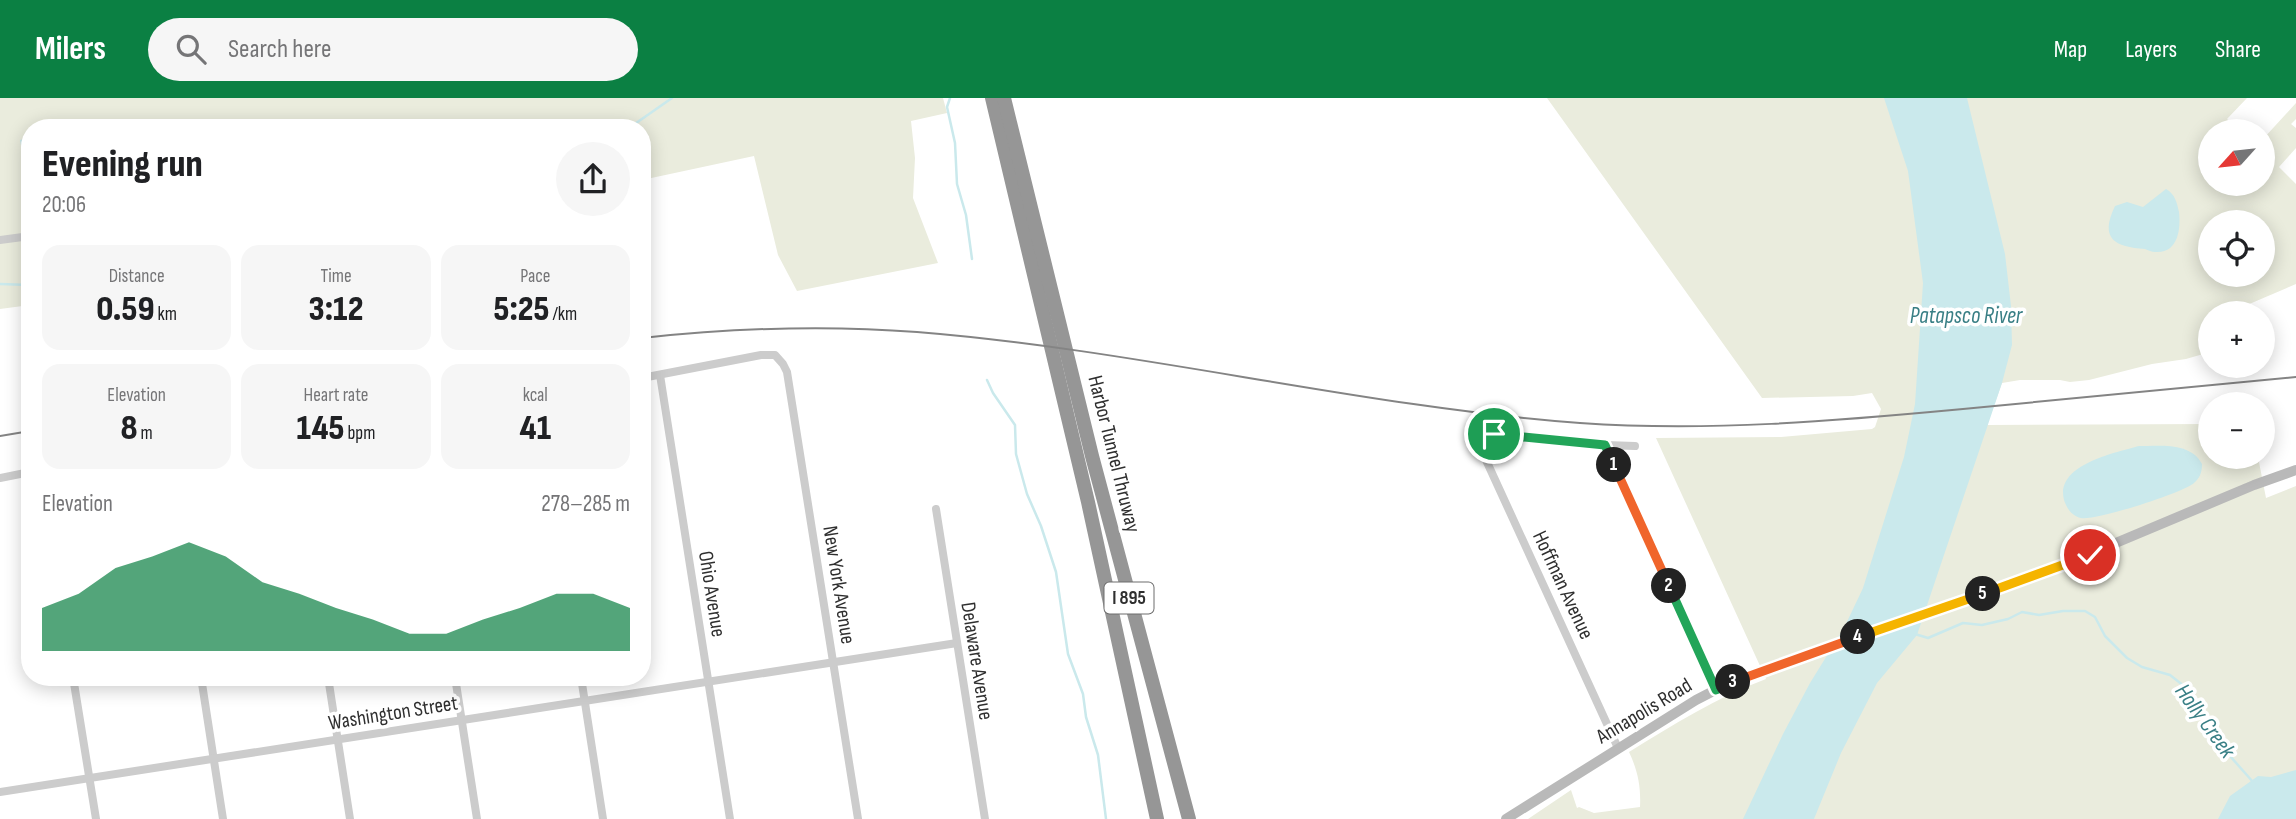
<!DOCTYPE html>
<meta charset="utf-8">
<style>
:root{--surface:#fff;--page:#f6f6f6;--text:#202124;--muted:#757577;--accent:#0b8043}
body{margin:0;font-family:"Sofia Sans Condensed",sans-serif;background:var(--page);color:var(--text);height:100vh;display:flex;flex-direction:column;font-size:26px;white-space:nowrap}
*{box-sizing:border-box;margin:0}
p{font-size:23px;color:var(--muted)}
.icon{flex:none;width:38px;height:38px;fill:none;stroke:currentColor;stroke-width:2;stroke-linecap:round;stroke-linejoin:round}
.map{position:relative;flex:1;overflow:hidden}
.sheet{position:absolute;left:21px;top:21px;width:630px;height:567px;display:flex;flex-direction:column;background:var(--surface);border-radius:28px;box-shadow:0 4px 18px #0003}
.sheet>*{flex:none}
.needle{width:46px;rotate:243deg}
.tools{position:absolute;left:2198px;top:21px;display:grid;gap:14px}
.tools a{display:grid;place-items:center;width:77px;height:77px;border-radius:50%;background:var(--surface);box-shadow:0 4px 18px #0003;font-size:35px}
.pin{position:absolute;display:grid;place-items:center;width:60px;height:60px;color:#fff;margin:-30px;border:4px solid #fff;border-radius:50%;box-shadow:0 2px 7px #0007}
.km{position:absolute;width:35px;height:35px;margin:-18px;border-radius:50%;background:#222;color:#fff;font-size:19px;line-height:35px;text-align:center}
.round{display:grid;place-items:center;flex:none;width:74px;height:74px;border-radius:37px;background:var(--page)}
.overview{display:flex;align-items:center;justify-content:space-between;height:119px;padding:0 21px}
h1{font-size:38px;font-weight:800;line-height:52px}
.stats{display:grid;grid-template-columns:repeat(3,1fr);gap:10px;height:119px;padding:7px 21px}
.stats div{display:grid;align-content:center;border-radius:18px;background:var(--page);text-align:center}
.stats b{font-size:35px;font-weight:800}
.stats small{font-size:19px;font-weight:400}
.stats p{font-size:19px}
.chart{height:196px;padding:14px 21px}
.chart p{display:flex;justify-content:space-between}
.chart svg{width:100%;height:126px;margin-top:7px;fill:var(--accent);opacity:.7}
header{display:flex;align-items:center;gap:42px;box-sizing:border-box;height:98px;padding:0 35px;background:var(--accent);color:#fff}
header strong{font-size:33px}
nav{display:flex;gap:38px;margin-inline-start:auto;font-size:24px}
.search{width:490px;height:63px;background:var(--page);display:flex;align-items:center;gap:18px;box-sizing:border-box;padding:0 24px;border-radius:38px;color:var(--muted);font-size:26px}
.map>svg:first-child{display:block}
.green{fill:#eaecdd;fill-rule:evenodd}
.water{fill:#cae9ec}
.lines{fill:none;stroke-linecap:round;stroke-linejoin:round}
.stream{stroke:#cae9ec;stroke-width:2.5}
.minor{stroke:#ccc;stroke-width:8}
.secondary{stroke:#b9b9b9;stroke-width:10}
.motorway{stroke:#969696;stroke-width:14}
.tram{stroke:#848484;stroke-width:2}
.split-1-casing{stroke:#fff;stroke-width:14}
.split-2-casing{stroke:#fff;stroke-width:14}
.split-3-casing{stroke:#fff;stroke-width:14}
.split-4-casing{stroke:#fff;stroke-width:14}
.split-5-casing{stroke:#fff;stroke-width:14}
.split-6-casing{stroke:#fff;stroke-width:14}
.split-1{stroke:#22a559;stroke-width:9}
.split-2{stroke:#f0652b;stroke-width:9}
.split-3{stroke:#22a559;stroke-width:9}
.split-4{stroke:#f0652b;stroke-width:9}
.split-5{stroke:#f5b400;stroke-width:9}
.split-6{stroke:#f5b400;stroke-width:9}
.labels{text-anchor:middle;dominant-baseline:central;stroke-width:7;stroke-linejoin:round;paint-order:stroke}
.shield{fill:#fff;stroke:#6d6d6d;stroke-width:2}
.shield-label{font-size:19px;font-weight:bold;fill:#2f2f2f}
.street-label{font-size:21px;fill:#2f2f2f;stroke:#fff}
.water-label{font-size:23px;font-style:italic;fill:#397f85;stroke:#fff}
</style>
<header>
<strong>Milers</strong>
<div class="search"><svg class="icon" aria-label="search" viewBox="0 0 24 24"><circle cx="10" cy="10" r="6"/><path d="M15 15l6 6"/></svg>Search here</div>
<nav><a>Map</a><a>Layers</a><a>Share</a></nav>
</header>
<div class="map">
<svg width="2296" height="721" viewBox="0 0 2296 721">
<rect width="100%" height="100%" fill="#fff"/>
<g class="green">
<path d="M0 0H943L947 15 911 23 915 60 913 100 938 165 797 193 778 157 754 58 642 82V30H30V207L0 211Z"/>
<path d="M1547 0H2247L2227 21 2240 33H2210V86H2263V41L2296 5V21L2291 26 2296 30V50L2279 69 2296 86V186L2247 207 2248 215H2210V254L2186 261 2152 266 2089 282 2070 284 2060 282H2020L2002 285 1987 327 2210 326V359H2258L2266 400 2296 388V721H1528L1571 692 1577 710 1579 709 1594 715 1640 709C1641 689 1638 673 1629 654 1673 627 1717 599 1766 581L1656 340 1781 339 1872 331 1875 329 1881 311 1872 295 1853 298 1762 300ZM2210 124H2263V177H2210Z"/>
</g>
<g class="water">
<path d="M1884 0H1967L2005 156 2011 208 2012 247 2002 285 1917 537 1877 585 1841 655 1814 721H1743L1783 636 1810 585 1844 530 1863 490 1904 359 1915 306 1923 185 1908 73Z"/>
<path d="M30 40V95L20 42Z"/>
<path d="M2166 91C2175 96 2177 105 2179 114 2181 131 2178 156 2155 154 2152 154 2148 152 2145 151 2115 149 2099 141 2115 108L2127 104 2143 109Z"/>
<path d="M2139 348C2160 348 2191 344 2202 366 2202 374 2200 380 2194 385 2183 395 2095 423 2081 420 2072 418 2067 411 2064 402 2055 367 2114 355 2139 348Z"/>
<path d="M2296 672V721H2218L2230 698 2258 678 2271 679Z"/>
</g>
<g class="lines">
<g class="stream">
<path d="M950 0 947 9 955 45 957 86 966 117 972 161"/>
<path d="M629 30 672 0"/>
<path d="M0 186 30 187"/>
<path d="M987 282 993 295 1015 327 1016 356 1027 396 1041 428 1056 474 1068 556 1083 596 1086 619 1098 657 1106 721"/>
<path d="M1915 536 1928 540 1963 525 1982 527 2008 521 2022 514 2039 517 2063 513H2085L2095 519 2105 538 2127 560 2142 569 2170 577 2184 588 2214 640 2253 684"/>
</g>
<g class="minor">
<path d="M0 142 30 138"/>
<path d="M660 277 730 721"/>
<path d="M642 280 761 257H775L783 266 787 274 858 721"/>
<path d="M1605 347 1716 592"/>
<path d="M0 380 30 374"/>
<path d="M936 411 985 721"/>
<path d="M73 579 96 721"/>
<path d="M201 579 223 721"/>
<path d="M328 579 350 721"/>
<path d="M455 579 477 721"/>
<path d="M581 579 603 721"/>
<path d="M1618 650 1475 338 1494 336 1605 347 1635 348"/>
<path d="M0 694 957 545"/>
</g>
<path class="secondary" d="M1506 721 1696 602 1727 586 2049 473 2254 387 2296 372"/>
<g class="motorway">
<path d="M992 0 1088 404 1157 721"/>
<path d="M1004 0 1092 358 1189 721"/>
</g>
<g class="tram">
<path d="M642 240C734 230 826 227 917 234 1140 252 1357 308 1580 325 1708 334 1835 323 1963 311 2074 301 2185 290 2296 279"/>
<path d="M0 338 30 333"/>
</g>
</g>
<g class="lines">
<defs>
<path id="split-1" d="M1494 336 1605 347 1614 367"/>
<path id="split-2" d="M1614 367 1669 488"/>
<path id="split-3" d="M1669 488 1716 592 1733 584"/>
<path id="split-4" d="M1733 584 1858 539"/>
<path id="split-5" d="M1858 539 1983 496"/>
<path id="split-6" d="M1983 496 2090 457"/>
</defs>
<use href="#split-1" class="split-1-casing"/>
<use href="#split-2" class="split-2-casing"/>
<use href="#split-3" class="split-3-casing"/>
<use href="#split-4" class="split-4-casing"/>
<use href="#split-5" class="split-5-casing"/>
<use href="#split-6" class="split-6-casing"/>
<use href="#split-1" class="split-1"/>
<use href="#split-2" class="split-2"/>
<use href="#split-3" class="split-3"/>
<use href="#split-4" class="split-4"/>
<use href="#split-5" class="split-5"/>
<use href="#split-6" class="split-6"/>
</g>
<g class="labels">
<rect class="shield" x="1104.5" y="484.5" width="49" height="31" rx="5"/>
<g class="shield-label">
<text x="1129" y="500">I 895</text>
</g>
<g class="street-label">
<text transform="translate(1114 356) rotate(76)">Harbor Tunnel Thruway</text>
<text transform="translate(839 487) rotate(81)">New York Avenue</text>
<text transform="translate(1563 487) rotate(65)">Hoffman Avenue</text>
<text transform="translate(712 496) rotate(81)">Ohio Avenue</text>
<text transform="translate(977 563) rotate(81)">Delaware Avenue</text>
<text transform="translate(1644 613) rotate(-31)">Annapolis Road</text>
<text transform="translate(393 615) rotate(-9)">Washington Street</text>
</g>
<g class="water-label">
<text x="1966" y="218">Patapsco River</text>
<text transform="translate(2205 623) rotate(54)">Holly Creek</text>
</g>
</g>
</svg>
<div class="tools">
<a><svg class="needle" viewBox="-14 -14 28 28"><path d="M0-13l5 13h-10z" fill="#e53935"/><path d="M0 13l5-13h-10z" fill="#757577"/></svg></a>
<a><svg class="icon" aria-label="locate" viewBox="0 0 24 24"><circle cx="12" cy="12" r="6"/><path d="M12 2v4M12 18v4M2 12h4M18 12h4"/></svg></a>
<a>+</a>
<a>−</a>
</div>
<div class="pin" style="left:1494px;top:336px;background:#1e9e55"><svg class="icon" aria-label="arrive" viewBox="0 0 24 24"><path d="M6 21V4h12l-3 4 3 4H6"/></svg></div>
<div class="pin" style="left:2090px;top:457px;background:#d93025"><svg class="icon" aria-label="check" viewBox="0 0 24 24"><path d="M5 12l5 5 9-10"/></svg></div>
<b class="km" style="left:1614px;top:367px">1</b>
<b class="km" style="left:1669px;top:488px">2</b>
<b class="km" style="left:1733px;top:584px">3</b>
<b class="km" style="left:1858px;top:539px">4</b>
<b class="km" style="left:1983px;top:496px">5</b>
<section class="sheet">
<div class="overview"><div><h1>Evening run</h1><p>20:06</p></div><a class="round"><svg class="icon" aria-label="share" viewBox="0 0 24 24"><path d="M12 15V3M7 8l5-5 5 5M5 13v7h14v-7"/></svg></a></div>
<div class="stats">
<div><p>Distance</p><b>0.59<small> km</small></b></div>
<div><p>Time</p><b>3:12</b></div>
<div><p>Pace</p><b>5:25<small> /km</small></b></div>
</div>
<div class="stats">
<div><p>Elevation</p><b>8<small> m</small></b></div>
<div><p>Heart rate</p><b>145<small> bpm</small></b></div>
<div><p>kcal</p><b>41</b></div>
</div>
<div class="chart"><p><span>Elevation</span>278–285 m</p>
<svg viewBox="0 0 160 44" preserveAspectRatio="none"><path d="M0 44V29L10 24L20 15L30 11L40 6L50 11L60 20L70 24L80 29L90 33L100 38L110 38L120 33L130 29L140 24L150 24L160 29V44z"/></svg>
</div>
</section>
</div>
